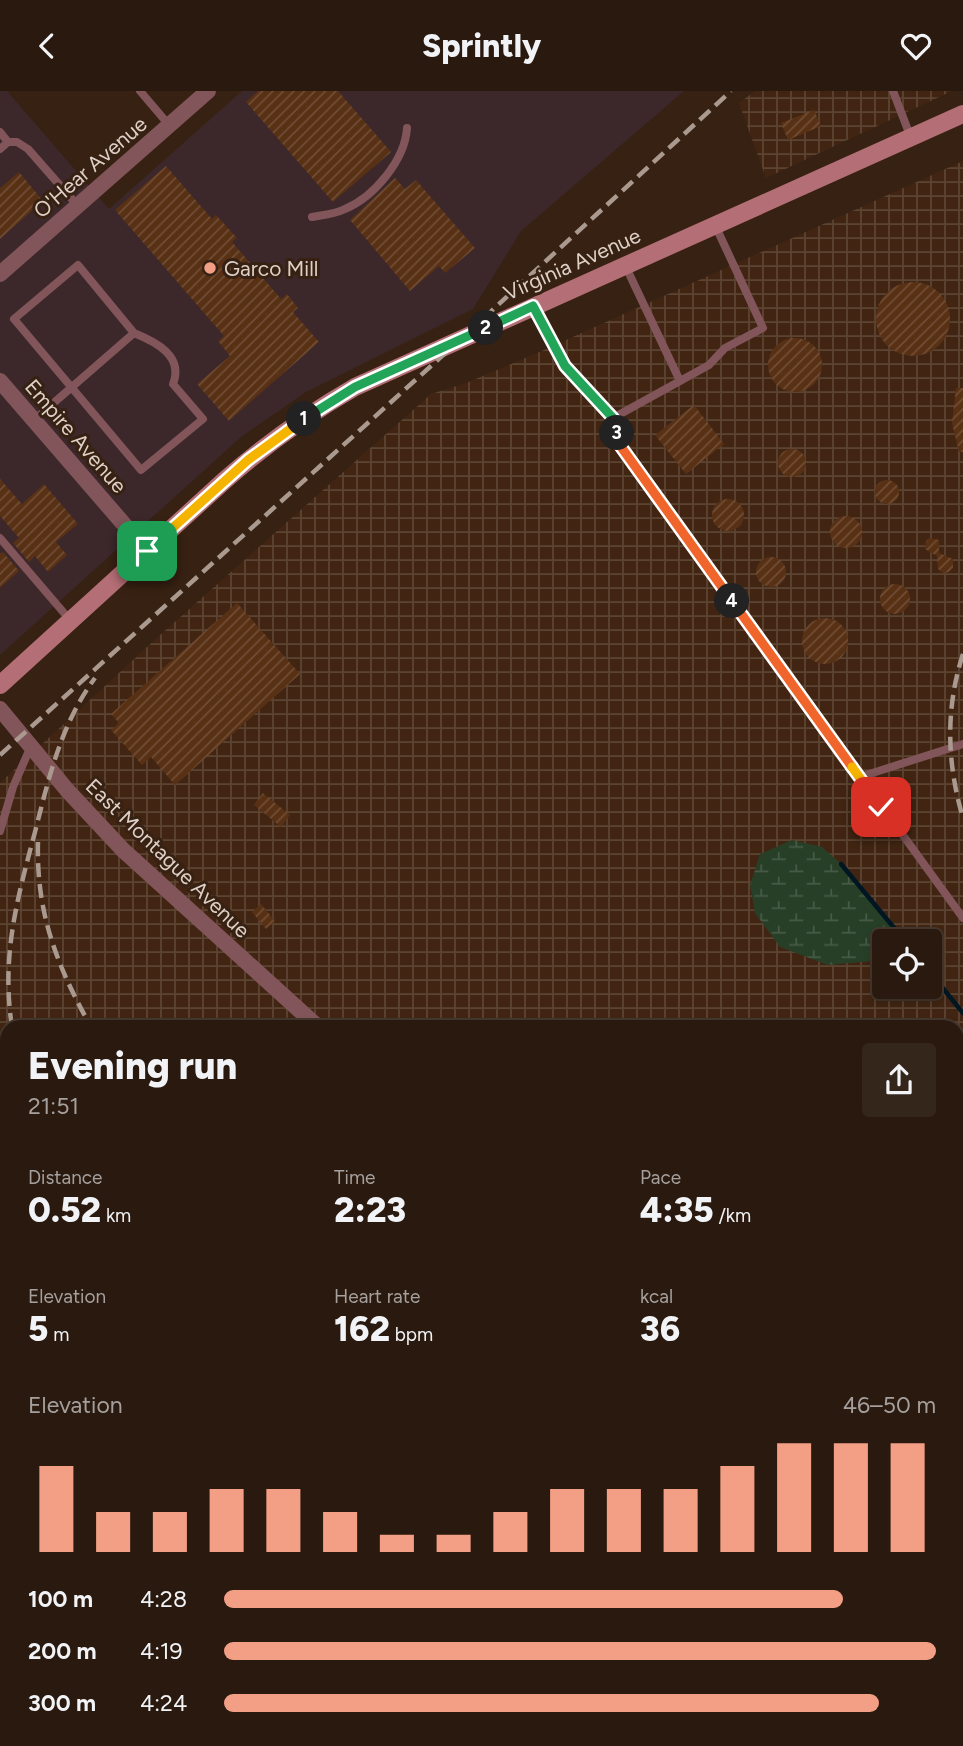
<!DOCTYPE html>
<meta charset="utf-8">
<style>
:root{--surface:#29190e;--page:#35261c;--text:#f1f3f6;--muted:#a5a09e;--line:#45382e;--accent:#f39f85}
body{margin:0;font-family:Figtree,sans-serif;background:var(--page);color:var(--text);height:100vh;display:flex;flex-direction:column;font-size:26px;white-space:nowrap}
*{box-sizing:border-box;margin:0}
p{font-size:23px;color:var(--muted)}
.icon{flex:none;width:38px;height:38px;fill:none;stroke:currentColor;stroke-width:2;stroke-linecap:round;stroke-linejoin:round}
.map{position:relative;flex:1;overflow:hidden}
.sheet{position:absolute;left:0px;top:929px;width:964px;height:726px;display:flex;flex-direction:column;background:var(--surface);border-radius:21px 21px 0 0;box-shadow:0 4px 10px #0003,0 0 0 2px var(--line)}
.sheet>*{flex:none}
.controls{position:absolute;left:872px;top:838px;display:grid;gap:14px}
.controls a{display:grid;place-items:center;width:70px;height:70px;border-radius:7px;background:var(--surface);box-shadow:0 4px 10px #0003,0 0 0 2px var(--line);font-size:35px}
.pin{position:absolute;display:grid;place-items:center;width:60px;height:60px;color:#fff;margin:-30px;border-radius:14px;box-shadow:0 4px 10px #0006}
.km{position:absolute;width:35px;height:35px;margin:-18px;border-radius:50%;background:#222;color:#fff;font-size:19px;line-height:35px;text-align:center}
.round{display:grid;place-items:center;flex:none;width:74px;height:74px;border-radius:7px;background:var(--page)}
.summary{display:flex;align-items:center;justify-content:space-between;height:119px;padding:0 28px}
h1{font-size:38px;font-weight:800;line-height:52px}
.metrics{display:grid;grid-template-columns:repeat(3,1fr);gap:10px;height:119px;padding:7px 28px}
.metrics div{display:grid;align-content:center}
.metrics b{font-size:35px;font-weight:800}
.metrics small{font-size:19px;font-weight:400}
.metrics p{font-size:19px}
.chart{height:196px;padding:14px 28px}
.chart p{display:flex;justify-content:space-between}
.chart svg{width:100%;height:126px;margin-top:7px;stroke:var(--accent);stroke-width:6}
ul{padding:0 28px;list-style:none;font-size:23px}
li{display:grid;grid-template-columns:112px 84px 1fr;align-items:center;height:52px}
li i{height:18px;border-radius:9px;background:var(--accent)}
header{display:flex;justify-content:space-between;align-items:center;height:91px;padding:0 28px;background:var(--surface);font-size:32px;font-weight:800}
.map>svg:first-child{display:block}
.commercial{fill:#3c282a}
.industrial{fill:url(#industrial-grid);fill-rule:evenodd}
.wetland{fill:url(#wetland-marsh)}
.water{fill:url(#water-waves)}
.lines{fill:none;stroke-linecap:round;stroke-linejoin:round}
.stream{stroke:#001723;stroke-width:4.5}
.building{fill:url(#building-hatch)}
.lane{stroke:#815559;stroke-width:8}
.street{stroke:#815559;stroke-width:16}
.secondary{stroke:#b46e75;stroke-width:18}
.rail{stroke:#aa998e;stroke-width:4.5;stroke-dasharray:14 7;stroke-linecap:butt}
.split-1-casing{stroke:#fff;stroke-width:14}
.split-2-casing{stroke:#fff;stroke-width:14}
.split-3-casing{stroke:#fff;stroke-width:14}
.split-4-casing{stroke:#fff;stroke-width:14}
.split-5-casing{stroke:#fff;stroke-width:14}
.split-6-casing{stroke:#fff;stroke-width:14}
.split-1{stroke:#f5b400;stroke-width:9}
.split-2{stroke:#22a559;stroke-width:9}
.split-3{stroke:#22a559;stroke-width:9}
.split-4{stroke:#f0652b;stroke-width:9}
.split-5{stroke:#f0652b;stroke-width:9}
.split-6{stroke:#f5b400;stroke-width:9}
.poi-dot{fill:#f39f85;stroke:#372112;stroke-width:2.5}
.labels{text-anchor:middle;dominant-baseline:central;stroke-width:6;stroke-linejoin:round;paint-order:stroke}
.street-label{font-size:21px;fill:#dfd0c7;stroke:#372112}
.poi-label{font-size:21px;fill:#dfd0c7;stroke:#372112;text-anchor:start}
</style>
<header><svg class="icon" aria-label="back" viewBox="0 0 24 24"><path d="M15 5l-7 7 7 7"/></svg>Sprintly<svg class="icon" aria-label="heart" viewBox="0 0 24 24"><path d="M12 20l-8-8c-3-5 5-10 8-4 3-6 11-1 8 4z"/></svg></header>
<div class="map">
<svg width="963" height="1655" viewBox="0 0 963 1655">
<defs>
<pattern id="industrial-grid" width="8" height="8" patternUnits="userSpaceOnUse" patternTransform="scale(1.75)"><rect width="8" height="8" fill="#412512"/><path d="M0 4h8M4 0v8" fill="none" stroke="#5c4433"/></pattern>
<pattern id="wetland-marsh" width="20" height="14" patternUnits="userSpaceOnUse" patternTransform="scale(1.75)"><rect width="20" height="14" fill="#273f27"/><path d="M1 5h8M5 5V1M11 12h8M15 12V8" fill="none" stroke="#465a45"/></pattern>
<pattern id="water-waves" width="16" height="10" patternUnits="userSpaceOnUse" patternTransform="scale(1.75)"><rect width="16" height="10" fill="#001723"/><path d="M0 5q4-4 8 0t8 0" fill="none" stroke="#253841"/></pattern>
<pattern id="building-hatch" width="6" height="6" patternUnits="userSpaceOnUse" patternTransform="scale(1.75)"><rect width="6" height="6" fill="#583014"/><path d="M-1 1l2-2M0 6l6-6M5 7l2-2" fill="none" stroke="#704d35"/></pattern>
</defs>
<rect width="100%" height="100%" fill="#372112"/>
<path class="commercial" d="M0 0H7L109 118 242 0H684L521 140 473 218 306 301 241 346 0 564Z"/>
<g class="industrial">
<path d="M755 0H952L766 87 739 12Z"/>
<path d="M963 70V1229L957 1233V936H7V1648L464 1649 456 1655H0V692L159 545 431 303 466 292 535 263ZM884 850H929V896H884Z"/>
</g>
<path class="wetland" d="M792 749 822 756 841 773 905 850H884V869L828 874 780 856 755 822 750 794 760 763Z"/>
<path class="water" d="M963 1245V1655H477L482 1648H957V1249Z"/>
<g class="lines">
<g class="stream">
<path d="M841 773 905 850"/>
<path d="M929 880 963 922"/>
</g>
</g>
<g class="building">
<path d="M258 0H338L391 61 333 111 246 11Z"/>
<path d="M814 19 821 35 788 49 781 32Z"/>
<path d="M166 75 212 128 216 124 237 147 232 151 281 208 287 203 298 217 293 221 319 251 229 330 197 293 230 265 218 250 224 245 115 119Z"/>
<path d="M19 81 43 110 0 148V97Z"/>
<path d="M395 87 405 98 416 89 475 157 445 182 439 175 410 200 350 129Z"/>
<circle cx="913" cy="228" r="37"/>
<circle cx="795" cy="274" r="27"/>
<path d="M956 297H963V361H959L952 332Z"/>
<path d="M694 314 724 353 686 383 655 344Z"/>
<circle cx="792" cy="372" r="14"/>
<path d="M0 388 22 413 44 393 78 433 56 451 67 464 48 481 35 465 29 471 13 452 19 447 0 425Z"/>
<circle cx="887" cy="401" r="12"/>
<circle cx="728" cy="424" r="16"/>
<circle cx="846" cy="441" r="16"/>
<path d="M930 447 939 449V462L953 468V477L949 481 943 482 938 478 937 465 925 458 926 450Z"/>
<path d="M3 461 19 480 0 497V463Z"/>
<circle cx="771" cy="481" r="15"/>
<circle cx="895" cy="508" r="15"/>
<path d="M237 512 300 583 175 694 151 666 142 674 111 639 119 632 111 623Z"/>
<circle cx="825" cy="550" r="23"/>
<path d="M263 702 290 724 281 736 254 714Z"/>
<path d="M261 813 275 830 266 838 252 821Z"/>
</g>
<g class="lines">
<g class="lane">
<path d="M140 0 169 34"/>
<path d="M893 0 911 47"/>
<path d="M0 41 8 51H17L28 58 78 115"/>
<path d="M0 58 8 51"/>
<path d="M312 126C323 124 335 123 345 118 374 106 405 69 407 37"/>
<path d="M625 174 680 290"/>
<path d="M533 215 565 275 613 327 619 353 963 827"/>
<path d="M613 327 709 274 725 257 763 237 715 134"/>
<path d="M34 329 134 242 78 174 14 228 141 379 203 328 173 293C184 265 156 251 134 242"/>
<path d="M0 447 70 529"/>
<path d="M860 686 963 653"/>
<path d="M0 740 13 696 31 655"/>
</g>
<g class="street">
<path d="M0 183 208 0"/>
<path d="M0 290 147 460"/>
<path d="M0 618 67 699 123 759 318 936"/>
</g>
<path class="secondary" d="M0 594 225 389C265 354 308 323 355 296L963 23"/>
<g class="rail">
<path d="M963 563C945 618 947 673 963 727"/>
<path d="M0 664 462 247 731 0"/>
<path d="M38 751C36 822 57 875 91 936"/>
<path d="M12 936C1 866 17 808 35 741 49 686 61 633 95 587"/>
</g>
</g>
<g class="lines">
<defs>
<path id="split-1" d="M147 460 248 369 304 328"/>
<path id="split-2" d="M304 328 355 296 486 237"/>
<path id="split-3" d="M486 237 533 215 565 275 613 327 617 342"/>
<path id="split-4" d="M617 342 619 353 732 510"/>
<path id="split-5" d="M732 510 852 676"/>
<path id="split-6" d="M852 676 881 716"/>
</defs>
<use href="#split-1" class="split-1-casing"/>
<use href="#split-2" class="split-2-casing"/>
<use href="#split-3" class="split-3-casing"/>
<use href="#split-4" class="split-4-casing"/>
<use href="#split-5" class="split-5-casing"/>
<use href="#split-6" class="split-6-casing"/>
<use href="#split-1" class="split-1"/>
<use href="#split-2" class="split-2"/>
<use href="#split-3" class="split-3"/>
<use href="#split-4" class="split-4"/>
<use href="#split-5" class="split-5"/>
<use href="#split-6" class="split-6"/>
</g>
<circle class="poi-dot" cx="210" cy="177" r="7"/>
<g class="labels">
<g class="street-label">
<text transform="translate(90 76) rotate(-41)">O'Hear Avenue</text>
<text transform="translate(572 173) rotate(-24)">Virginia Avenue</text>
<text transform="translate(76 345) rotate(49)">Empire Avenue</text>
<text transform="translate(168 767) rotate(44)">East Montague Avenue</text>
</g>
<g class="poi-label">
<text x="224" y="177">Garco Mill</text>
</g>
</g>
</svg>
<div class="controls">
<a><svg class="icon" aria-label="locate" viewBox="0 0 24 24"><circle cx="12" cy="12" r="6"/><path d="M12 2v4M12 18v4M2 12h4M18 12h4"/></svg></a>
</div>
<div class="pin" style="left:147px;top:460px;background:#1e9e55"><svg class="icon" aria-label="arrive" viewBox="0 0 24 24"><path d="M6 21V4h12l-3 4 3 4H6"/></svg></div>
<div class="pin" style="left:881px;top:716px;background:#d93025"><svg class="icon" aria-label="check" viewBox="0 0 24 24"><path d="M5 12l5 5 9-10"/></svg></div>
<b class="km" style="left:304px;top:328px">1</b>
<b class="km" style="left:486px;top:237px">2</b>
<b class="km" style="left:617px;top:342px">3</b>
<b class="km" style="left:732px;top:510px">4</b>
<section class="sheet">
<div class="summary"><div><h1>Evening run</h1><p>21:51</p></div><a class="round"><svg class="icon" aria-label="share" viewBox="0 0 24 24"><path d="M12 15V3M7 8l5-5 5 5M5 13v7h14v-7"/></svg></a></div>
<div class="metrics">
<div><p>Distance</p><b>0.52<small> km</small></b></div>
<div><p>Time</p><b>2:23</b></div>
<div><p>Pace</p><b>4:35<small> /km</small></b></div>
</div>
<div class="metrics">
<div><p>Elevation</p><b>5<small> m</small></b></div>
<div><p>Heart rate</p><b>162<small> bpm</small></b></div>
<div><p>kcal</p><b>36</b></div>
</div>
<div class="chart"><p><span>Elevation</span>46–50 m</p>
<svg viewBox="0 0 160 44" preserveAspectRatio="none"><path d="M5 44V14M15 44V30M25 44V30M35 44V22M45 44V22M55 44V30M65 44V38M75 44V38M85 44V30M95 44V22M105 44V22M115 44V22M125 44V14M135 44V6M145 44V6M155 44V6"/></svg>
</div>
<ul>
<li><b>100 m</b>4:28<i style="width:87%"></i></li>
<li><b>200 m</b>4:19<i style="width:100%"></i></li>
<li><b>300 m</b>4:24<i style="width:92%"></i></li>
</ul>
</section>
</div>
